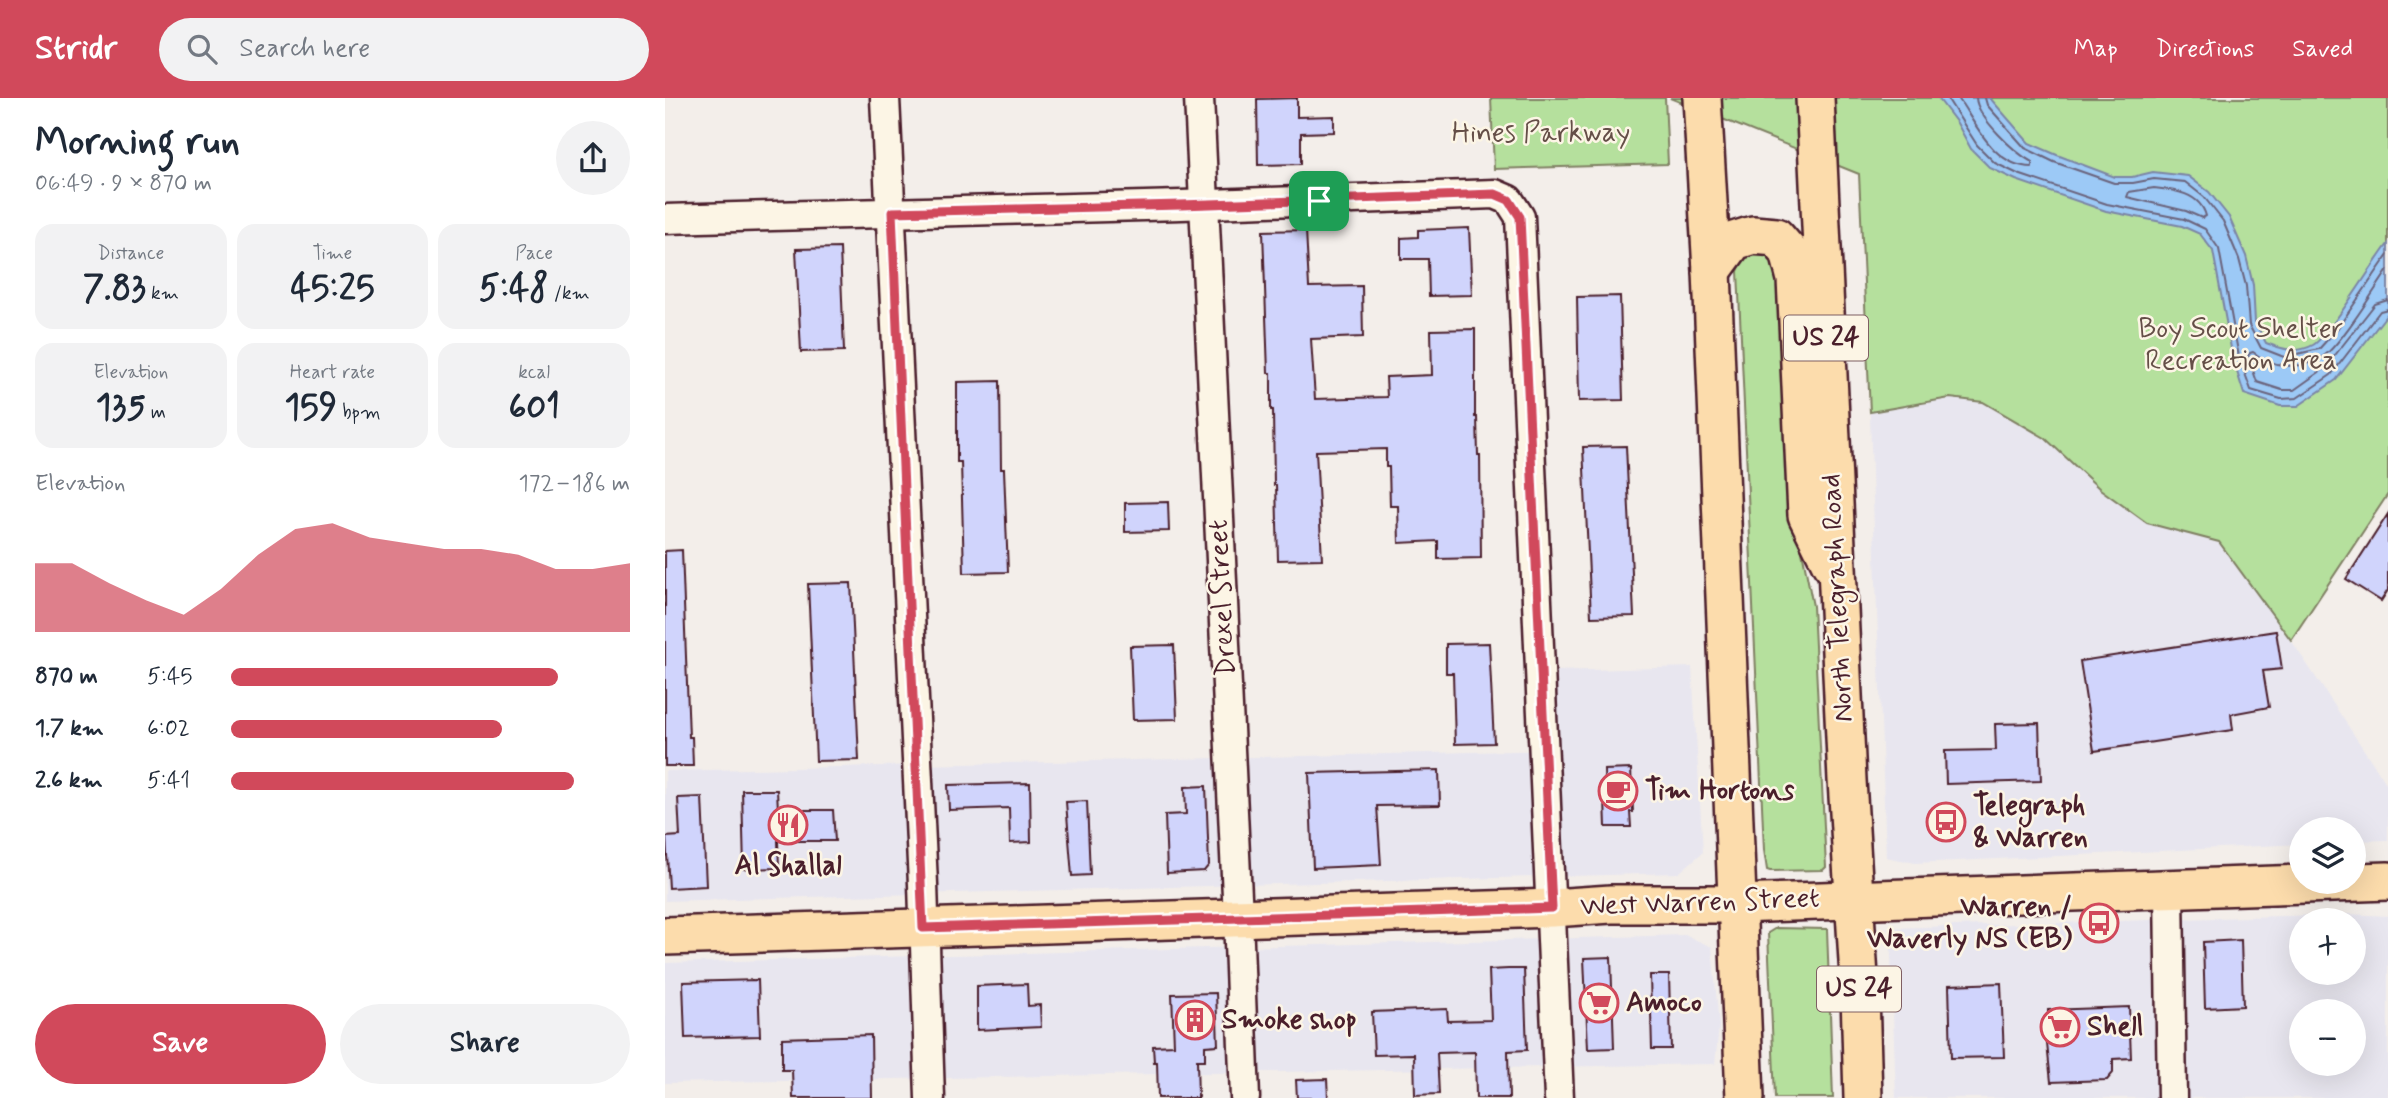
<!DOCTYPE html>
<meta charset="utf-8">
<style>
:root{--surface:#fff;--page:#f2f2f3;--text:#1f2937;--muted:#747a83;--accent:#d1495b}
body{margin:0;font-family:Mynerve,sans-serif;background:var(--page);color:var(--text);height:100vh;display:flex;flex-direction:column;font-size:26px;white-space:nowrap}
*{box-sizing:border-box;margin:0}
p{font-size:23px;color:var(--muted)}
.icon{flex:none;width:38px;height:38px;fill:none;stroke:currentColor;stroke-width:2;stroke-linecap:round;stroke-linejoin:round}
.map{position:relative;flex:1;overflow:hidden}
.drawer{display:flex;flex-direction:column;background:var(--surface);width:665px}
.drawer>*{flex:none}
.controls{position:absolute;left:1624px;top:719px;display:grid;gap:14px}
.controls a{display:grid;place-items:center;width:77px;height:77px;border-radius:50%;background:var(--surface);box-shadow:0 7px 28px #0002;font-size:35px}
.pin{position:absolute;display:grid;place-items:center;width:60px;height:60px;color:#fff;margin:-30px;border-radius:14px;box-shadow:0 4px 10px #0006}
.round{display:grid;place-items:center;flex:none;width:74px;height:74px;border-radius:37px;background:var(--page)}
.summary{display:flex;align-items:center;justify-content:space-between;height:119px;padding:0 35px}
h1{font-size:38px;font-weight:700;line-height:52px}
.metrics{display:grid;grid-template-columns:repeat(3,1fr);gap:10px;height:119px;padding:7px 35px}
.metrics div{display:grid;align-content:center;border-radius:18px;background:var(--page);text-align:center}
.metrics b{font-size:35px;font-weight:700}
.metrics small{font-size:19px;font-weight:400}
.metrics p{font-size:19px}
.chart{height:196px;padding:14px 35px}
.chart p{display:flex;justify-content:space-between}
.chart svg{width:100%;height:126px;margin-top:7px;fill:var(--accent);opacity:.7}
.cta{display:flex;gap:14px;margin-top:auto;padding:14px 35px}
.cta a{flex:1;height:80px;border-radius:42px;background:var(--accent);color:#fff;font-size:28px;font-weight:700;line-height:80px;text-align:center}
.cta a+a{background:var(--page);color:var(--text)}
ul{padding:0 35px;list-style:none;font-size:23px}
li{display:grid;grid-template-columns:112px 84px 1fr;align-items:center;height:52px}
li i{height:18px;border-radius:9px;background:var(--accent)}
header{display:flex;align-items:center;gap:42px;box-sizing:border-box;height:98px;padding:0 35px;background:var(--accent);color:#fff}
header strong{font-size:33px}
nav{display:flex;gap:38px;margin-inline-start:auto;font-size:24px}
.search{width:490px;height:63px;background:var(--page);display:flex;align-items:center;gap:18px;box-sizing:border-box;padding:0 24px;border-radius:38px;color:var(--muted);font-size:26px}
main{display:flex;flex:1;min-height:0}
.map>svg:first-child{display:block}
.built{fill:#e8e6ef;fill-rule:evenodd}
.green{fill:#b5e09d;stroke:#808064;stroke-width:2}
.water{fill:#9cc9f6;stroke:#7b85a5;stroke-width:2}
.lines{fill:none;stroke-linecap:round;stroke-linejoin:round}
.shore{stroke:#6b637c;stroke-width:2}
.building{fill:#d0d4fc;stroke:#4a1f2b;stroke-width:2}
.minor-casing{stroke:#4a1f2b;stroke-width:33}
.major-casing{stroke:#4a1f2b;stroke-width:42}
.minor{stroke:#fcf5e5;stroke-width:28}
.major{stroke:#fcdcac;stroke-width:37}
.route-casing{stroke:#fff;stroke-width:14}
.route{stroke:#d1495b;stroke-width:9}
.labels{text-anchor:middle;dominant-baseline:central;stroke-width:5;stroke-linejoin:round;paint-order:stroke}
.shield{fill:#fcf5e5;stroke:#7f5f63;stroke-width:2}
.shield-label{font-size:26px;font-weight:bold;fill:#4a1f2b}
.park-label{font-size:28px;fill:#654f48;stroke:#fcf5e5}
.street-label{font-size:28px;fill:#4a1f2b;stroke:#fcf5e5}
.poi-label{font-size:28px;font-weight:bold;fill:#4a1f2b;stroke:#fcf5e5;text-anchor:start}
</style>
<header>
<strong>Stridr</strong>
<div class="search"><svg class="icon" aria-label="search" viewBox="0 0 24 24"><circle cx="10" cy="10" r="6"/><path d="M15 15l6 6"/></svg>Search here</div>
<nav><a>Map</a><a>Directions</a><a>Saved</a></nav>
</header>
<main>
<section class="drawer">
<div class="summary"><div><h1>Morning run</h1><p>06:49 · 9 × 870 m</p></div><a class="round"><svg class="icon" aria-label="share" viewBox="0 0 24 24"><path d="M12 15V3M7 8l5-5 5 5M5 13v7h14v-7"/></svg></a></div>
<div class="metrics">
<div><p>Distance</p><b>7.83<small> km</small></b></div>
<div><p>Time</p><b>45:25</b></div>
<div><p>Pace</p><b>5:48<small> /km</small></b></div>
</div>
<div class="metrics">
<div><p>Elevation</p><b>135<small> m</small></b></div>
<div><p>Heart rate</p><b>159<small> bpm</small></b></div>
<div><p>kcal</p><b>601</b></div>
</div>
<div class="chart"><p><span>Elevation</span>172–186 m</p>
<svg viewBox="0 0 160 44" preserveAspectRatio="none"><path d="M0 44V20L10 20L20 27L30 33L40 38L50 29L60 17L70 8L80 6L90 11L100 13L110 15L120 15L130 17L140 22L150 22L160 20V44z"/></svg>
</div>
<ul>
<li><b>870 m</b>5:45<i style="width:82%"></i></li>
<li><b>1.7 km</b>6:02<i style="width:68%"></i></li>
<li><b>2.6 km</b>5:41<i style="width:86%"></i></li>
</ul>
<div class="cta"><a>Save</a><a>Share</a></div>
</section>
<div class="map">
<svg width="1723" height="1000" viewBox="0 0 1723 1000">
<rect width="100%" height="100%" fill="#f3eeea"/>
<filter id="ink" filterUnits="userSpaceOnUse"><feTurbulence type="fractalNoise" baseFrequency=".0143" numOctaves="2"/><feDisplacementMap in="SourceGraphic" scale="14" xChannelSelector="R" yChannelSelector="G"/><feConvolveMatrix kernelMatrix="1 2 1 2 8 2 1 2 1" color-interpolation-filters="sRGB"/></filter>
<g filter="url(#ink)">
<g class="built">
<path d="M1333 284 1513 389 1626 542 1723 688V742L1689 743V732H1636V746L1250 765 1221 759 1204 293Z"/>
<path d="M1027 569 1038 754 1014 775 0 803V673L894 652 890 573Z"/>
<path d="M1683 816 1723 818V1000H1231L1225 830ZM1636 822H1689V875H1636ZM1636 914H1689V966H1636Z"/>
<path d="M1020 837 1047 849 1054 928 1050 966 0 985V865Z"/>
</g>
<g class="green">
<path d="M826 0H1000L1003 66 829 71Z"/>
<path d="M1005 0H1723V396L1626 542 1554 444 1482 425 1435 391 1380 340 1318 304 1285 300 1205 314 1194 76Z"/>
<path d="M1086 157 1104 158 1115 169 1136 448 1148 508 1161 769 1158 772 1105 773 1102 772 1099 752 1073 173 1079 159Z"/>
<path d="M1111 830 1162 831 1168 1000H1110L1103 835Z"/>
</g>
<path class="water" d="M1273 0H1325L1364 45 1392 57 1450 79H1467L1488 74 1523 78 1544 94 1564 119 1581 158 1588 187 1590 224 1601 245C1617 251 1632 256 1648 247 1664 238 1708 165 1723 146V215L1671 282 1633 308H1615L1579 296 1568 261 1548 153 1535 136 1517 128 1441 113 1351 82 1325 70 1306 51 1292 25Z"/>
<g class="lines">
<g class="shore">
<path d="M1282 0 1312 47 1330 65 1353 76 1442 106 1519 121 1540 131 1554 151 1574 259 1586 292 1616 301 1632 300 1666 277 1715 213 1723 211"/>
<path d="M1293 0C1312 27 1328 68 1367 69V64C1350 55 1312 19 1311 0"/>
<path d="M1320 0 1322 7 1360 50 1389 64 1449 85H1468L1489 81 1520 84 1539 99 1558 123 1574 161 1581 188 1584 227 1596 250 1619 259 1654 251 1672 231 1723 157"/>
<path d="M1489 90C1509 92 1535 95 1541 118L1537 120 1521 113 1462 99 1464 94Z"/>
<path d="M1723 172C1710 191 1673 251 1656 260 1634 272 1607 270 1588 254L1585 255 1583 258 1592 284 1617 292H1629L1660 270 1710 206 1723 202"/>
</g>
</g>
<g class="building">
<path d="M632 0V19L669 18V34L636 35V66L593 67 592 1Z"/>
<path d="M804 130 807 197 764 198 763 161H736V140L753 139V132Z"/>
<path d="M641 132 644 189 697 188 698 239 646 241 650 301 722 299 721 279 767 277 766 232 810 231V319H812L813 357H815L816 460 773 461V443L734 445 733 408H725L724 369H721V351L651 353 657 461 613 462 611 387H609L608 312H606V275H603L598 133Z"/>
<path d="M175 150 179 253 136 254 131 151Z"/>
<path d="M955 198 958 302 914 303 912 199Z"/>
<path d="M335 283 336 371H339L343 474 299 475 296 364H292V284Z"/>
<path d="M961 348 969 518 926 519 918 349Z"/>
<path d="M503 404 504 433 460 434V405Z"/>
<path d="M1723 416V492L1716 503 1681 481Z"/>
<path d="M17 452 24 639H27L28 668H0V453Z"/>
<path d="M186 485 194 662 151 663 143 486Z"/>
<path d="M1611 533 1617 571 1598 573 1604 609 1566 616 1568 632 1429 653 1415 563Z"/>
<path d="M824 545 829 645 790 646 788 575H781V546Z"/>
<path d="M509 547 512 621 468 622 465 548Z"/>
<path d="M1374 625 1376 683 1281 686 1280 653 1331 652 1330 626Z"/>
<path d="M966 671 968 714H965L966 729H941L939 672Z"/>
<path d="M774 672 775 707 712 708 716 767 648 770 644 675Z"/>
<path d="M365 685 366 744 345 745 344 710 284 712 283 687Z"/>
<path d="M541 688 544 767 539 773 502 775 500 717 521 716 520 689Z"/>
<path d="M77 692H112L113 712H168L170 743H113L114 770 79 771Z"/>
<path d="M37 699 41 788 4 790 1 739 15 738 13 700Z"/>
<path d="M422 703 425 777 407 778 401 704Z"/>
<path d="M1576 842 1578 908 1540 910 1538 844Z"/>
<path d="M946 859 949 950 923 951 919 860Z"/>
<path d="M843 871H859L862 952 843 953 844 1000H811L810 954 772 955 774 996 750 997 749 956 709 957 707 914 782 911 783 923 826 922 824 872Z"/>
<path d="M985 877H1004L1006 951H987Z"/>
<path d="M93 882 95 938 20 940 18 884Z"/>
<path d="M1336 885 1339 959 1286 960 1284 887Z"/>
<path d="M362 886 363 908 375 907 376 929 312 932V888Z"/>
<path d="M551 895 553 947 540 948V962H532L533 1000H493L492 964H489L488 948 509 947 507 896Z"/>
<path d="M1464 909 1466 960 1448 961V975L1442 982 1386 984 1381 936H1384L1383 912Z"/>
<path d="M206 937 207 1000H128L127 972H117V940Z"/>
<path d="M662 981 663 1000H632L631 982Z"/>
</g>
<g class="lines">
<defs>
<g id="minor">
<path d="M220 0 258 786 265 1000"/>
<path d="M534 0 573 819 580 1000"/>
<path d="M0 121 516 107 830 96 844 102 855 119 894 1000"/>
<path d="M1504 792 1507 1000"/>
</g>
<g id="major">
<path d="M1037 0 1047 173 1080 1000"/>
<path d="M1150 0 1182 682 1195 896 1198 1000"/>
<path d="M1047 173 1069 143 1088 137 1111 139 1124 154 1131 181 1142 417 1166 466"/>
<path d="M0 838 887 810 946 806H1071L1723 783"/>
</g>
</defs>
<use href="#minor" class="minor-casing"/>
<use href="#major" class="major-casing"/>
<use href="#minor" class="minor"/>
<use href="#major" class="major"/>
</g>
</g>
<g class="lines" filter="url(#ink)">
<defs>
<path id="route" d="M830 96 844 102 855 119 887 810 258 830 227 114 516 107Z"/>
</defs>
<use href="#route" class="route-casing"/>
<use href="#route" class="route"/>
</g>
<defs>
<symbol id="cafe-ring" viewBox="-11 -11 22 22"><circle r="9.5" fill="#fcf5e5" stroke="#d1495b" stroke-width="1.5"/><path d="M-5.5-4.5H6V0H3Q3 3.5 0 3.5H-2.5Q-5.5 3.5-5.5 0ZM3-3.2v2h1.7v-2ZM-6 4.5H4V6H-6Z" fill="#d1495b"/></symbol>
<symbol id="bus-ring" viewBox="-11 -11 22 22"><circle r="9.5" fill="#fcf5e5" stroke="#d1495b" stroke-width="1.5"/><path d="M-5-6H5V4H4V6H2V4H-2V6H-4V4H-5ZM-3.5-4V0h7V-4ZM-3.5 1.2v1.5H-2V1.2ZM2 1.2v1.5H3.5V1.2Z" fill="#d1495b"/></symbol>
<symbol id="restaurant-ring" viewBox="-11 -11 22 22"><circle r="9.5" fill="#fcf5e5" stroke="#d1495b" stroke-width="1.5"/><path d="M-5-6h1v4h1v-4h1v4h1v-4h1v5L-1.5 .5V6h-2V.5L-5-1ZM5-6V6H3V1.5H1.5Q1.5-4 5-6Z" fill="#d1495b"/></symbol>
<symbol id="supermarket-ring" viewBox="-11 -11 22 22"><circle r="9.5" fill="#fcf5e5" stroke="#d1495b" stroke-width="1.5"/><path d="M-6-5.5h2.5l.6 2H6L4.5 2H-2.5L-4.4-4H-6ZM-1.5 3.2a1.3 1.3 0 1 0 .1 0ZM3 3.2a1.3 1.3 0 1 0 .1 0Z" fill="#d1495b"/></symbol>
<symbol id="building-ring" viewBox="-11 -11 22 22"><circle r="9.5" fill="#fcf5e5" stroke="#d1495b" stroke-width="1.5"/><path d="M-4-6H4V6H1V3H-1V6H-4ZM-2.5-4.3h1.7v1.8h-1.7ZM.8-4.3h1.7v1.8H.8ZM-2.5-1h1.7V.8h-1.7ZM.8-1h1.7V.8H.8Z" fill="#d1495b"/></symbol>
</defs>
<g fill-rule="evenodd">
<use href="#cafe-ring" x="931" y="671" width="44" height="44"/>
<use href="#bus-ring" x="1259" y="702" width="44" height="44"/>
<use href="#restaurant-ring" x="101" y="705" width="44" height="44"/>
<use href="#bus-ring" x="1412" y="803" width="44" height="44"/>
<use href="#supermarket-ring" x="912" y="883" width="44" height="44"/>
<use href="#building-ring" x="508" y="900" width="44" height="44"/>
<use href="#supermarket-ring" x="1373" y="907" width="44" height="44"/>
</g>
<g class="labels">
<g class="shield">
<rect x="1119" y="217.5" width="84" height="45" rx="5"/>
<rect x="1152" y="868.5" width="84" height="45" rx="5"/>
</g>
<g class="shield-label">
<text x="1161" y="240">US 24</text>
<text x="1194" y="891">US 24</text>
</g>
<g class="park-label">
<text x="876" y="35">Hines Parkway</text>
<text x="1576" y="231">Boy Scout Shelter<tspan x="1576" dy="32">Recreation Area</tspan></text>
</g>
<g class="street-label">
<text transform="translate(558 500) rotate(-93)">Drexel Street</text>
<text transform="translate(1173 500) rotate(-93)">North Telegraph Road</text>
<text transform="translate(1035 805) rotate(-2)">West Warren Street</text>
</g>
<g class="poi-label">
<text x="980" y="693">Tim Hortons</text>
<text x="1308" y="708">Telegraph<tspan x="1308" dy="32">&amp; Warren</tspan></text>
<text x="123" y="768" text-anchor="middle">Al Shallal</text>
<text x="1407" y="809" text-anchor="end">Warren /<tspan x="1407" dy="32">Waverly NS (EB)</tspan></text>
<text x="961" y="905">Amoco</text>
<text x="557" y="922">Smoke shop</text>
<text x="1422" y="929">Shell</text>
</g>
</g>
</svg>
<div class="controls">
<a><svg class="icon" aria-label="layers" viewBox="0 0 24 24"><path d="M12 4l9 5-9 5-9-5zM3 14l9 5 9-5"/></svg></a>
<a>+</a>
<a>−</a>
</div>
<div class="pin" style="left:654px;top:103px;background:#1e9e55"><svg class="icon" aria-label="arrive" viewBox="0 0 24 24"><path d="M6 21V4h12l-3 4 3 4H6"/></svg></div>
</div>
</main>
